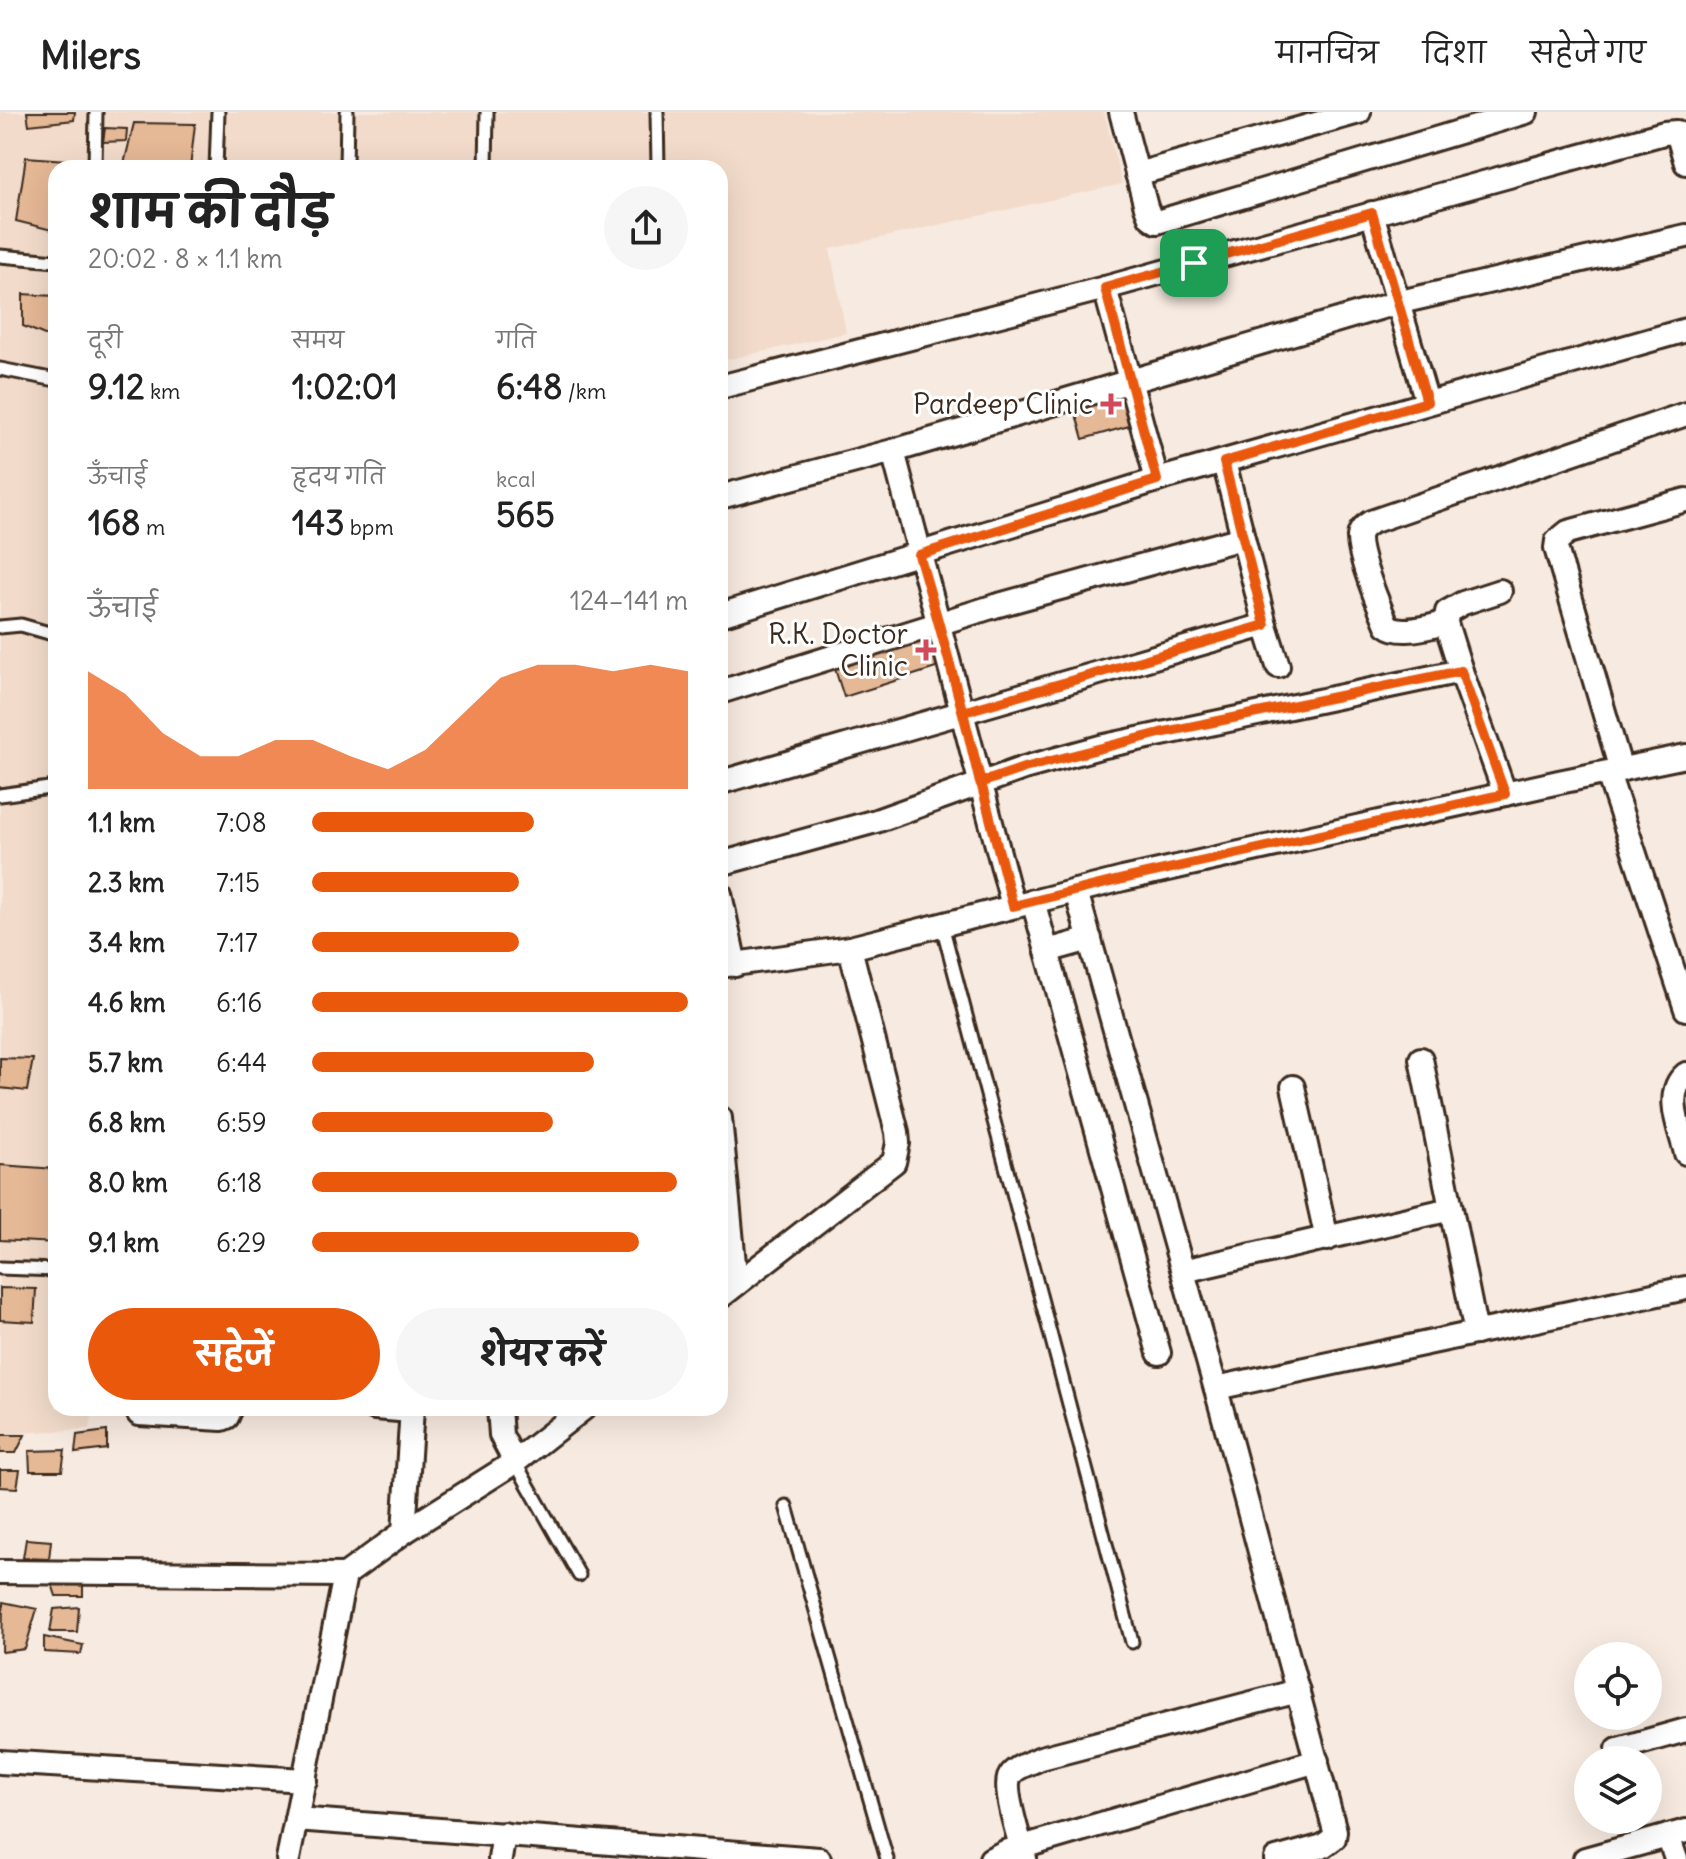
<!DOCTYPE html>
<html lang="hi">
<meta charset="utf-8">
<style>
:root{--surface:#fff;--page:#f6f6f6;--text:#222;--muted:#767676;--line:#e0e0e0;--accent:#ea580c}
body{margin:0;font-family:Delius,"Playpen Sans Deva",sans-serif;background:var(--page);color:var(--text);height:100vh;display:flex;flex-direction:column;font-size:30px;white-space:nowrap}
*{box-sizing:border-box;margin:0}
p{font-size:26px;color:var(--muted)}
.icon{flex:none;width:44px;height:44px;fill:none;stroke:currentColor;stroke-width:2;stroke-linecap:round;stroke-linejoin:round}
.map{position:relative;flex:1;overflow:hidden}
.details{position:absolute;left:48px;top:48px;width:680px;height:1256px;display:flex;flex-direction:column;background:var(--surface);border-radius:24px;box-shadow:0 8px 32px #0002}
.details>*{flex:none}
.buttons{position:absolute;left:1574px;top:1530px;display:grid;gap:16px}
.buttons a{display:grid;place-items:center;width:88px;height:88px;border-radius:50%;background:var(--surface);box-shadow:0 8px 32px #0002;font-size:40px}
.pin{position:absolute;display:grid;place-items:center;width:68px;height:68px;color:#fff;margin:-34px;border-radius:16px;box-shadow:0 4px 12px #0006}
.round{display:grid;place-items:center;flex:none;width:84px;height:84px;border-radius:42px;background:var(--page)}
.overview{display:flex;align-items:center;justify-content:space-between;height:136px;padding:0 40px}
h1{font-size:44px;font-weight:700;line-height:60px}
.figures{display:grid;grid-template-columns:repeat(3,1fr);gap:12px;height:136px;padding:8px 40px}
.figures div{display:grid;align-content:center}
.figures b{font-size:34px;font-weight:700}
.figures small{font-size:22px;font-weight:400}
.figures p{font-size:22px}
.chart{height:224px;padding:16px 40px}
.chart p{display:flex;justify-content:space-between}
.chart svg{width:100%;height:144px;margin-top:8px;fill:var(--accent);opacity:.7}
.cta{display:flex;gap:16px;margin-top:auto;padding:16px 40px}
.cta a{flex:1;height:92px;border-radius:48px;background:var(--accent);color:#fff;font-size:32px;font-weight:700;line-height:92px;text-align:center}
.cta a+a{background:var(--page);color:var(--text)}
ul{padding:0 40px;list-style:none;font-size:26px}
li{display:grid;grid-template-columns:128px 96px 1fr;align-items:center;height:60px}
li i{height:20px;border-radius:10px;background:var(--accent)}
header{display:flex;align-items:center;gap:48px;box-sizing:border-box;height:112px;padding:0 40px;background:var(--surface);border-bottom:2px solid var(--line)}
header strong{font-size:38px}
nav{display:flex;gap:44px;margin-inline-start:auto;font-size:28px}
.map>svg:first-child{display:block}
.built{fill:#f2dbca}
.building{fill:#e5b896;stroke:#3b2a1e;stroke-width:2}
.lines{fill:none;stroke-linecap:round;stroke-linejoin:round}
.lane-casing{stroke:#3b2a1e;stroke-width:17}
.street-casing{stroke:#3b2a1e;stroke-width:28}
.lane{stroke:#fff;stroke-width:11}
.street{stroke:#fff;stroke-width:22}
.route-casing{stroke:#fff;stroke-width:16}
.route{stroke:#ea580c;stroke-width:10}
.poi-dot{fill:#d1495b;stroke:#fff;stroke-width:3}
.labels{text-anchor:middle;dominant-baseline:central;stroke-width:6;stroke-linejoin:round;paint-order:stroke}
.poi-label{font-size:28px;fill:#3b2a1e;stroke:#fff;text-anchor:end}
</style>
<header>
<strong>Milers</strong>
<nav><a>मानचित्र</a><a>दिशा</a><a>सहेजे गए</a></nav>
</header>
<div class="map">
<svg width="1686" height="1747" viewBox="0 0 1686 1747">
<rect width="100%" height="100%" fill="#f7eae0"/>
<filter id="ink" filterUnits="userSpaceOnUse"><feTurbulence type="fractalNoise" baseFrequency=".0125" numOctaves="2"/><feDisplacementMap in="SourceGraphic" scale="16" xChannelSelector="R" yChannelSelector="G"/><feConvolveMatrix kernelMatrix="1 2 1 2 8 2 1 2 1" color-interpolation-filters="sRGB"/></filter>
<g filter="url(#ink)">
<path class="built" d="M0 0H1104L1122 72 830 137 846 221 720 249V56H56V1296H93L90 1317 0 1322Z"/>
<g class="building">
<path d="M27 0H75L74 8 29 13Z"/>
<path d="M134 11 195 12 190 56H123Z"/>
<path d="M105 16 127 17 126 29 103 30Z"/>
<path d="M26 45 66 48V56H56V119L16 109Z"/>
<path d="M23 182 54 184 52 226 23 214Z"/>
<path d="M1120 278 1129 314 1083 327 1073 292Z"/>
<path d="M933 524 942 554 844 585 834 554Z"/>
<path d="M0 946 33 947 27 979 0 976Z"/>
<path d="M0 1053 56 1057V1131L0 1128Z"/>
<path d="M0 1176 36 1177 34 1210 0 1208Z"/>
<path d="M107 1319V1337L75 1341 77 1323Z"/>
<path d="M0 1323H25L16 1341H0Z"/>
<path d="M65 1338 62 1359H30L29 1339Z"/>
<path d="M0 1358H20L17 1376 0 1375Z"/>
<path d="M26 1427 51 1429 49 1447 23 1446Z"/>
<path d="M83 1470V1484H56L52 1472Z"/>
<path d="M3 1490 37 1497 25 1537 2 1540Z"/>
<path d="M79 1495 77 1520H50L54 1497Z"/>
<path d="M44 1525 83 1533 81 1542 44 1540Z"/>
</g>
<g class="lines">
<defs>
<g id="lane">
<path d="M657 0 658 56"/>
<path d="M95 56 96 0"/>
<path d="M216 56 218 0"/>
<path d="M346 56 347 0"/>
<path d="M486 56 487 0"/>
<path d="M0 144 56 149"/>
<path d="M0 257 56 268"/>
<path d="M0 515 21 513 56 523"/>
<path d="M0 683 56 675"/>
<path d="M942 813 1132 1530"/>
<path d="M0 1156 56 1158"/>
<path d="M515 1350 579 1463"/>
<path d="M786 1394 887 1747"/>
</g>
<g id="street">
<path d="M1121 0 1146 95 1150 105 1157 110 1526 0"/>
<path d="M1137 62 1359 0"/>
<path d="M1372 101 1427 290"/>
<path d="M1105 176 1157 368"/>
<path d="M720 275 1105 176 1664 21 1677 20 1686 51"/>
<path d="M893 339 1013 794"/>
<path d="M1224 350 1265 513 1278 554"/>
<path d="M720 385 893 339 1396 191 1686 124"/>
<path d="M720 503 1157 368 1686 218"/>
<path d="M1446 511C1430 514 1401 524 1387 513 1379 494 1358 444 1359 425 1360 417 1365 414 1371 410L1686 302"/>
<path d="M1461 559 1446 511 1447 500 1463 491 1500 479"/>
<path d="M720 580 995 494 1242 426"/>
<path d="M1621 658 1556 436 1557 429 1568 420 1686 388"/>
<path d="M1608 661 1686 897"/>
<path d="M725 669 1265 513"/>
<path d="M720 752 876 709 1024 656 1100 635 1461 559 1505 682"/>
<path d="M1076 779 1224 1306 1335 1719 1334 1726 1323 1734 1276 1747"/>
<path d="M720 782 735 853"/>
<path d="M1033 789 1159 1241"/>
<path d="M1047 839 1090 827"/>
<path d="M720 854 850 836"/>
<path d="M1421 947 1476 1221"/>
<path d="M1686 962C1663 981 1680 1017 1686 1041"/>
<path d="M1293 975 1327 1127"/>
<path d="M720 1006 736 1172"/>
<path d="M1183 1159 1451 1097"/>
<path d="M720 1185 894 1050 898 1031 897 1020 850 836 1123 767 1559 670 1686 644"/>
<path d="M1216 1276 1686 1176"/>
<path d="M375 1296 411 1299"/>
<path d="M499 1296 501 1323 515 1350"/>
<path d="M139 1302 222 1307 227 1305 231 1296"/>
<path d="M404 1420 412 1296"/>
<path d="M0 1460 345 1463 404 1420 515 1350 584 1296"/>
<path d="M1618 1637 1686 1618"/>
<path d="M0 1650 305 1668"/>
<path d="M296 1707 819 1747"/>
<path d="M1668 1724 1676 1747"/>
<path d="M288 1747 345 1463"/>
<path d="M500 1747 504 1722"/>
<path d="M991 1747 1005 1740 1317 1649"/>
<path d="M1025 1747C1020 1730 1004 1681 1009 1666 1013 1655 1031 1651 1041 1646L1298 1579"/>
<path d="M1585 1747 1686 1719"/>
</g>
</defs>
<use href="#lane" class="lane-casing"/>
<use href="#street" class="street-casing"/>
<use href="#lane" class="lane"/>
<use href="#street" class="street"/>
</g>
</g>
<g class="lines" filter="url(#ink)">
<defs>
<path id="route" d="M1194 151 1105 176 1157 368 919 443C954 559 982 677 1013 794L1123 767 1505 682 1461 559 1160 621 1024 656 980 671 963 600 1265 513 1224 350 1427 290 1372 101 1194 151"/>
</defs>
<use href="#route" class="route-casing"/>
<use href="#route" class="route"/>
</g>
<g class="poi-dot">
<path d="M1107 280h8v8h8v8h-8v8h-8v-8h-8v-8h8z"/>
<path d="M922 526h8v8h8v8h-8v8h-8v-8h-8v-8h8z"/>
</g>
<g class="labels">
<g class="poi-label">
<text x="1093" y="292">Pardeep Clinic</text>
<text x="908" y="522">R.K. Doctor<tspan x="908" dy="32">Clinic</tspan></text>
</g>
</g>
</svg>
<div class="buttons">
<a><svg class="icon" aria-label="locate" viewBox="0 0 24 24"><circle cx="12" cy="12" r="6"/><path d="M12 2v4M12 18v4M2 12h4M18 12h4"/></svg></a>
<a><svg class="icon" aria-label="layers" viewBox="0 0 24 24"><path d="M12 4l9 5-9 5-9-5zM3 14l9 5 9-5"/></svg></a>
</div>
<div class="pin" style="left:1194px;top:151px;background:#1e9e55"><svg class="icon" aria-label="arrive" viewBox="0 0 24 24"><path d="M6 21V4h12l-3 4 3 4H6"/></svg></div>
<section class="details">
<div class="overview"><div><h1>शाम की दौड़</h1><p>20:02 · 8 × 1.1 km</p></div><a class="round"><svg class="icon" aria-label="share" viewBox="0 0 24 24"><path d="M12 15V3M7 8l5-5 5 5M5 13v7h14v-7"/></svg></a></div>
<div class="figures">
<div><p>दूरी</p><b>9.12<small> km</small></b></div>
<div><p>समय</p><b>1:02:01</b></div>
<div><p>गति</p><b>6:48<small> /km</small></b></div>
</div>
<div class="figures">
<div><p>ऊँचाई</p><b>168<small> m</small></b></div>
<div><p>हृदय गति</p><b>143<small> bpm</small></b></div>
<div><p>kcal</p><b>565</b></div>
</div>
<div class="chart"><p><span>ऊँचाई</span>124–141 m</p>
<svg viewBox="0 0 160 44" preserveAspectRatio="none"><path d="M0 44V8L10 15L20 27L30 34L40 34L50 29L60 29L70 34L80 38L90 32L100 21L110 10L120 6L130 6L140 8L150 6L160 8V44z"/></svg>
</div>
<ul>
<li><b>1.1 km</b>7:08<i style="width:59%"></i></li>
<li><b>2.3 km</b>7:15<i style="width:55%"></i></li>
<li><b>3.4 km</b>7:17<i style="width:55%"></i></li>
<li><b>4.6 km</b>6:16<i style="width:100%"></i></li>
<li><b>5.7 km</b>6:44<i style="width:75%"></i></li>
<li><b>6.8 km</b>6:59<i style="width:64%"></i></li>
<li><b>8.0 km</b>6:18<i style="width:97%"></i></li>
<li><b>9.1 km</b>6:29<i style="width:87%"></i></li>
</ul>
<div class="cta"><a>सहेजें</a><a>शेयर करें</a></div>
</section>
</div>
